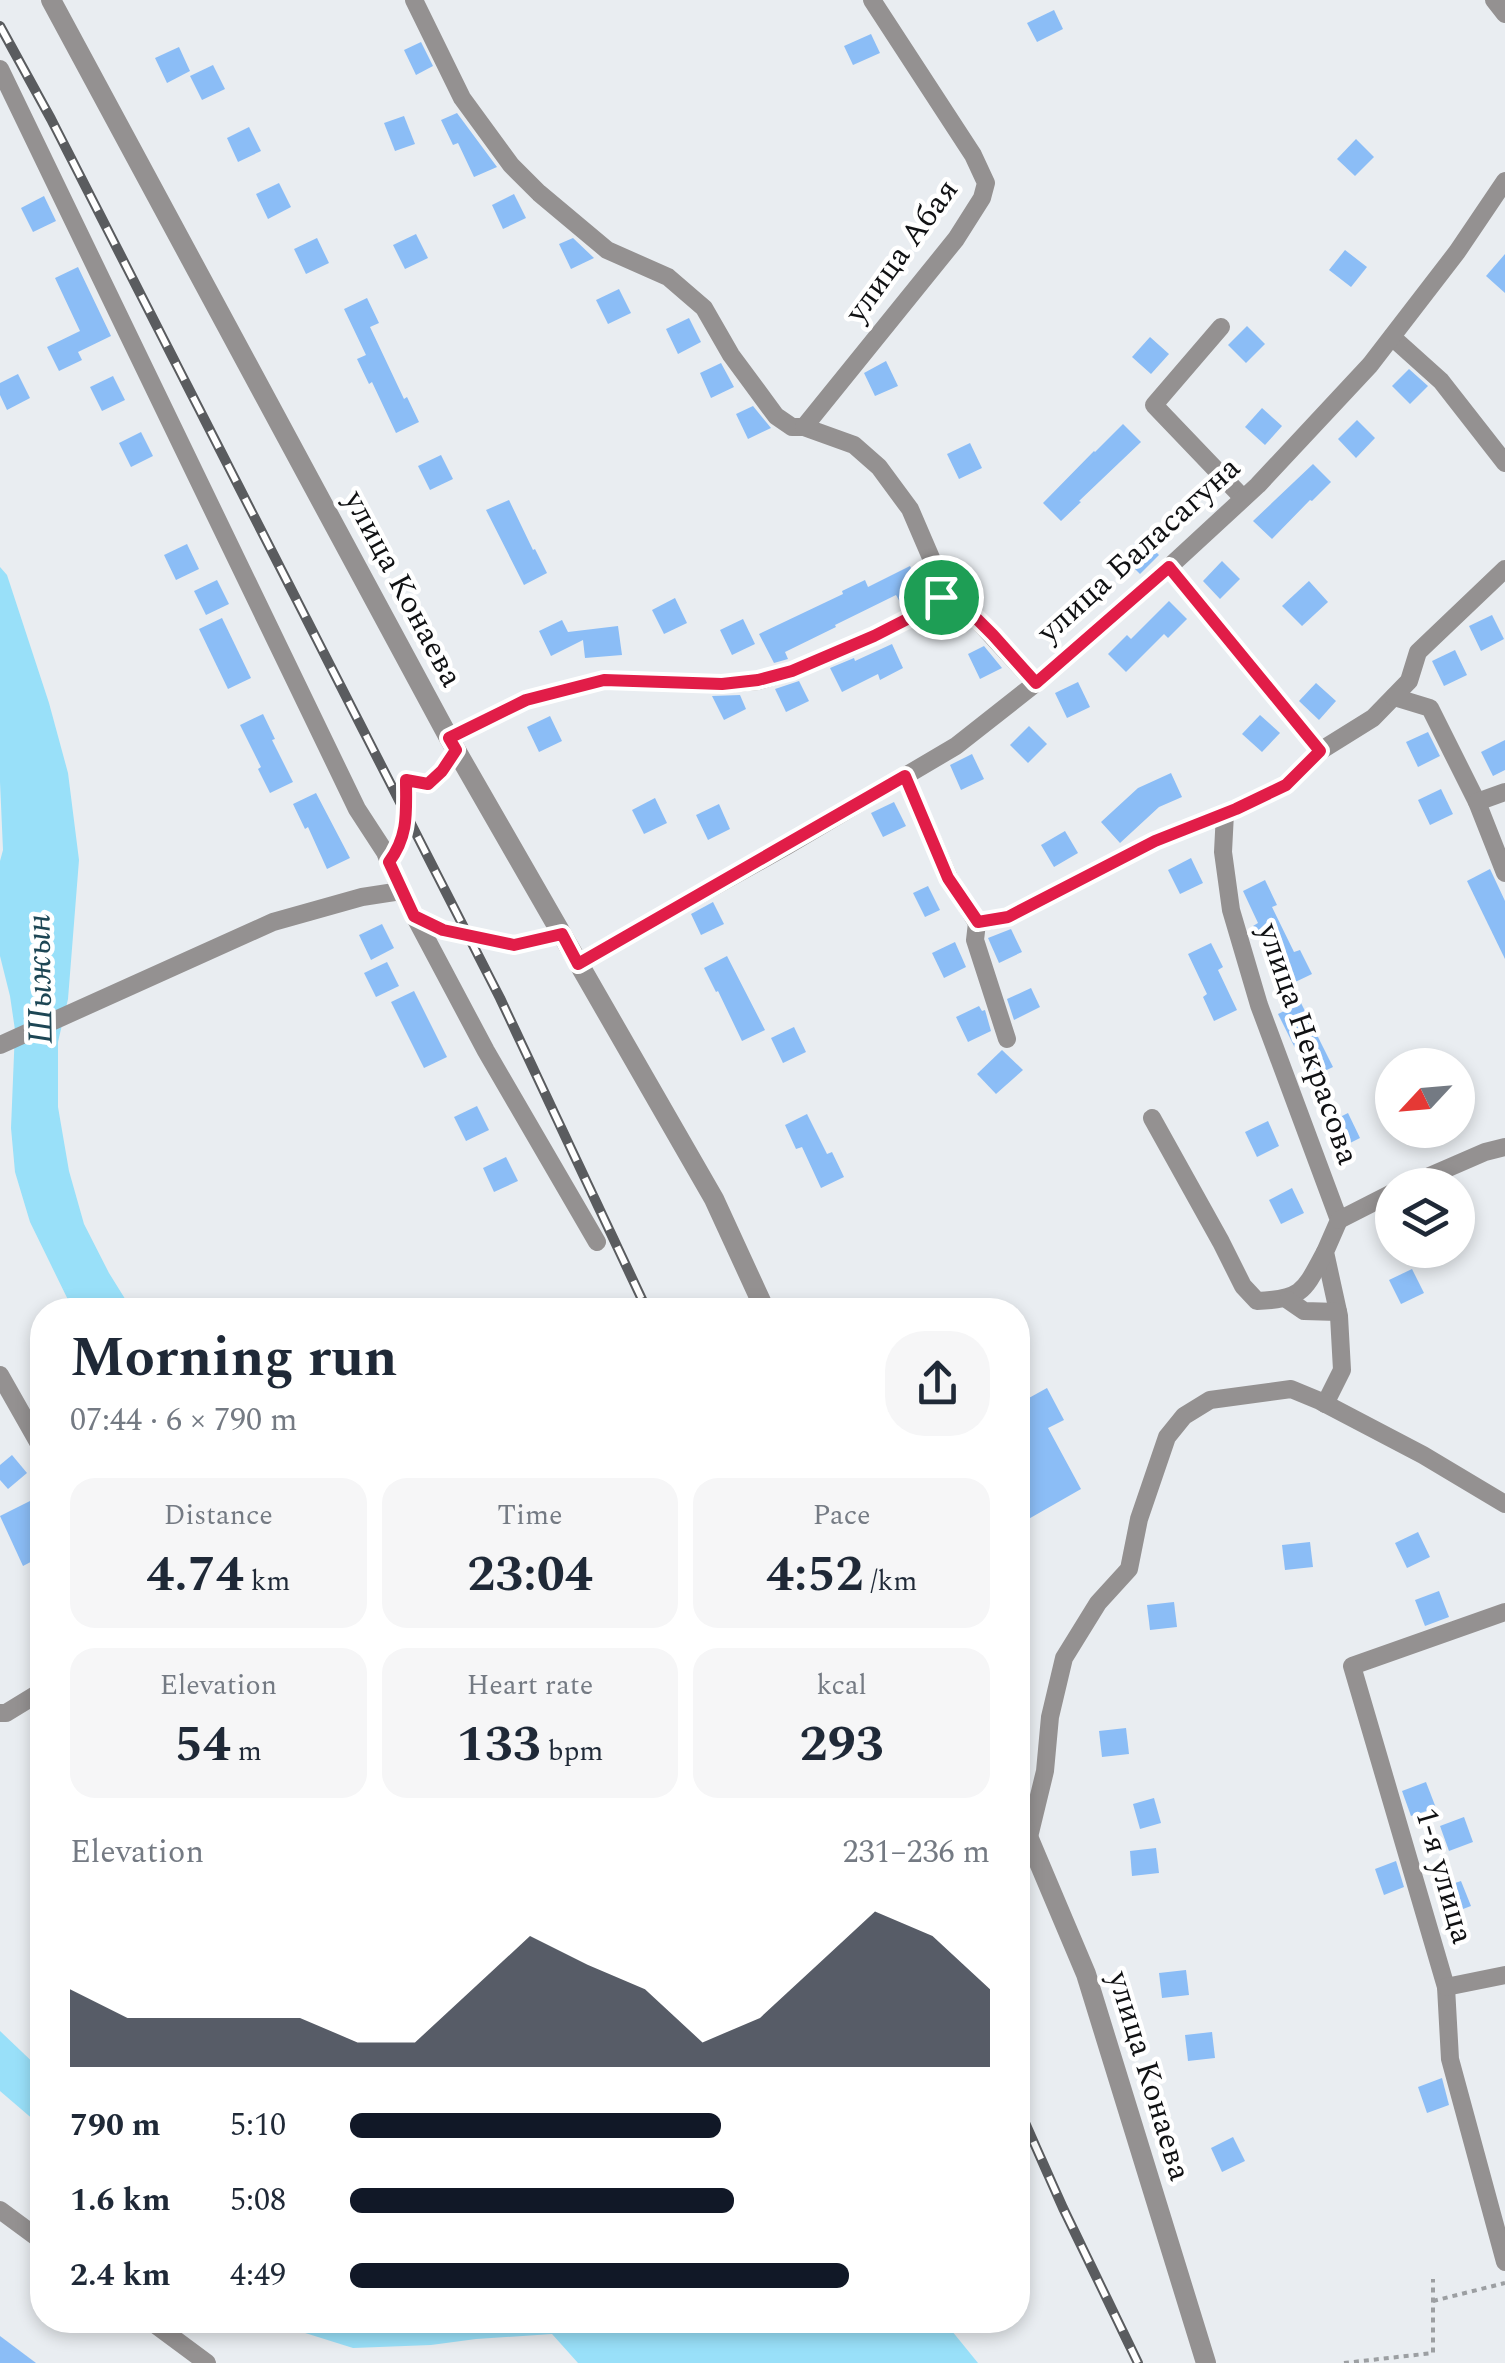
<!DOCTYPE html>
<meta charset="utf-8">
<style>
:root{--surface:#fff;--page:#f6f6f7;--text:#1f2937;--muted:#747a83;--accent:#111827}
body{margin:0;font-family:Spectral,serif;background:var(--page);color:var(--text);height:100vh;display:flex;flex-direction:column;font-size:38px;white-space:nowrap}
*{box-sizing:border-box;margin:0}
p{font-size:32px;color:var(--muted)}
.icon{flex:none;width:55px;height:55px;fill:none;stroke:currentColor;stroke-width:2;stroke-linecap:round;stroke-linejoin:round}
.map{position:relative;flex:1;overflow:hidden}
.side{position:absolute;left:30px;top:1298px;width:1000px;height:1035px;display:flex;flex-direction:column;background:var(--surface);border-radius:40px;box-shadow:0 5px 15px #0003}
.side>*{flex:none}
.needle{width:65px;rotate:244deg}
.tools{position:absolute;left:1375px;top:1048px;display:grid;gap:20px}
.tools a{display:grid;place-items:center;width:100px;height:100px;border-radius:50%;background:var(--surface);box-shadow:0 5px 15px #0003;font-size:50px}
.pin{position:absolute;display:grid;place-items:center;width:85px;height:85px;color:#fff;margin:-42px;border:5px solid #fff;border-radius:50%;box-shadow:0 2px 10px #0007}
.round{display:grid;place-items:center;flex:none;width:105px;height:105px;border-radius:40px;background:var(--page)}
.headline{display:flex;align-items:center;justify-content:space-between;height:170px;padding:0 40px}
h1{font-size:55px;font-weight:700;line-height:75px}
.stats{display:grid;grid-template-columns:repeat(3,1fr);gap:15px;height:170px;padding:10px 40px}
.stats div{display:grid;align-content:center;border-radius:25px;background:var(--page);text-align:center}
.stats b{font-size:50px;font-weight:700}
.stats small{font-size:28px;font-weight:400}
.stats p{font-size:28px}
.chart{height:280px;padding:20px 40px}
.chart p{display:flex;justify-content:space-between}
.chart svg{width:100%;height:180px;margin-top:10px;fill:var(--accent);opacity:.7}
ul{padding:0 40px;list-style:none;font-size:32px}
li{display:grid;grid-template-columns:160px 120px 1fr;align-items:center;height:75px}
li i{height:25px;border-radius:12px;background:var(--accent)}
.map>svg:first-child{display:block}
.water{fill:#99e0f9}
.building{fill:#8bbdf6}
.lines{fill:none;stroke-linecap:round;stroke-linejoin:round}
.path{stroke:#9c9fa2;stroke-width:4;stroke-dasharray:5 5;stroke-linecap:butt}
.minor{stroke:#949191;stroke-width:18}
.tertiary{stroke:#949191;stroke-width:20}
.rail-casing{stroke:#5a5c5f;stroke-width:10}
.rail{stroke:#fff;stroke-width:6;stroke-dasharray:19;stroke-linecap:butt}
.route-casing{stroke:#fff;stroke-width:20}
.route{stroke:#e11d48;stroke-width:12}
.labels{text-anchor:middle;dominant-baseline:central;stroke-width:9;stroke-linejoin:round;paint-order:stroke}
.street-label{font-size:32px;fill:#101113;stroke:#fff}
.water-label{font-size:35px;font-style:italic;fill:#1d4654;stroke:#fff}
</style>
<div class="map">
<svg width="1505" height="2363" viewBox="0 0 1505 2363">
<rect width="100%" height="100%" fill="#e9edf1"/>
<g class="water">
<path d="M0 567 7 575 49 703 68 773 79 860 68 999 58 1042V1107L69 1171 84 1224 109 1273 132 1310H73L30 1222 15 1172 11 1128 15 1030 10 996 0 956V861L3 850 0 782Z"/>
<path d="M0 2031 42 2071V2127L0 2091Z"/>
<path d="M283 2320H838L856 2329H875L879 2320H943L978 2363H578L552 2334 476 2339 431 2345 353 2348 302 2332Z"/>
</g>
<g class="building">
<path d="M1054 10 1063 29 1037 42 1027 23Z"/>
<path d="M871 34 880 53 853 65 844 46Z"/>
<path d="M421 42 433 66 416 75 404 50Z"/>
<path d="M179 47 190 71 167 83 155 58Z"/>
<path d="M213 65 225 89 202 100 190 76Z"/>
<path d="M457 113 497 167 474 177 458 143 453 145 441 120Z"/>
<path d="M404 116 415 144 395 151 384 123Z"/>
<path d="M249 127 261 151 238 162 227 138Z"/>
<path d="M1356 139 1374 157 1355 176 1337 159Z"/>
<path d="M279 183 291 207 268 219 256 194Z"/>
<path d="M514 194 526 218 503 229 492 205Z"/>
<path d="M44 196 56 221 33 232 21 208Z"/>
<path d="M416 234 428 258 405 269 393 245Z"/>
<path d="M317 238 329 263 306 274 294 249Z"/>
<path d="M573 238 594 258 571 269 559 244Z"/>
<path d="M1345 250 1367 267 1351 287 1329 270Z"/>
<path d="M1505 254V293L1486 276Z"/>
<path d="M78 267 111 336 78 352 82 360 59 371 47 347 80 331 55 278Z"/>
<path d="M619 289 631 313 608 324 596 300Z"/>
<path d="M367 298 379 323 370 327 404 399 407 397 419 422 396 433 372 382 369 384 357 359 366 355 344 309Z"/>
<path d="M689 318 701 342 678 354 666 329Z"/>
<path d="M1247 326 1265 344 1246 363 1228 345Z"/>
<path d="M1150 337 1169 354 1151 374 1132 357Z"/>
<path d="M886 361 898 386 875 396 864 373Z"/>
<path d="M721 363 734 387 711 398 700 373Z"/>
<path d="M1409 369 1428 386 1410 404 1392 386Z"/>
<path d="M18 374 30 398 7 410 0 395V383Z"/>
<path d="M113 376 125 400 102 411 90 387Z"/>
<path d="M753 406 771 428 748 439 736 414Z"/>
<path d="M1262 408 1282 426 1265 445 1245 427Z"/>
<path d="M1357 420 1375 438 1356 458 1338 439Z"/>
<path d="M1123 424 1141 442 1079 501 1081 502 1061 521 1043 503 1094 451 1095 452Z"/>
<path d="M141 432 153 456 131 467 119 443Z"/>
<path d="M970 443 982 468 959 479 947 454Z"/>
<path d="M441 455 453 479 430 490 418 466Z"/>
<path d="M1313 464 1331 482 1312 501 1310 500 1272 539 1253 521Z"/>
<path d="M509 500 533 550 535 549 547 573 524 585 486 510Z"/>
<path d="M1141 537 1159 555 1140 574 1122 556Z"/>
<path d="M187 544 199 569 176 580 164 555Z"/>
<path d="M1222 561 1240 579 1220 599 1203 581Z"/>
<path d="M910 566 922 591 900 602 896 595 835 625 836 627 785 652 788 659 774 663 759 634 843 594 842 591 865 580 868 587Z"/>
<path d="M217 580 229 604 206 615 194 591Z"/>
<path d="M1309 581 1328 602 1302 626 1282 606Z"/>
<path d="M675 598 687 623 664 634 652 610Z"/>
<path d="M1169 601 1187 619 1168 638 1164 634 1126 672 1108 654 1127 635 1131 639Z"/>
<path d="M1492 615 1504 639 1481 651 1469 626Z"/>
<path d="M222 618 251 678 228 689 199 629Z"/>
<path d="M743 619 755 644 732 655 720 630Z"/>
<path d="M562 620 568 632 618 626 622 655 585 658 583 640 551 656 539 631Z"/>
<path d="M892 644 903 668 880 680 878 674 842 692 830 668 854 658 855 661Z"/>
<path d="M984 646 1002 668 980 679 968 654Z"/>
<path d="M1455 650 1467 675 1444 686 1432 661Z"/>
<path d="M799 681 809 701 786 712 775 689Z"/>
<path d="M1078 682 1090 707 1067 718 1055 693Z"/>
<path d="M1316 683 1336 701 1319 720 1299 701Z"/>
<path d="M740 695 746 709 724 720 712 696Z"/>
<path d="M263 714 275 739 272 740 293 782 270 793 258 769 261 767 240 725Z"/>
<path d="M1260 715 1280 733 1262 752 1242 734Z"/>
<path d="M550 716 562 741 539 752 527 727Z"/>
<path d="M1029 726 1047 744 1028 763 1010 745Z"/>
<path d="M1428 732 1440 756 1418 767 1406 742Z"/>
<path d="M1505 740V770L1493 776 1481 752Z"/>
<path d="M972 754 984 779 961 790 950 765Z"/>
<path d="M1171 773 1182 797 1159 807 1120 843 1101 822 1138 788Z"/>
<path d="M1441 789 1453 814 1430 825 1418 800Z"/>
<path d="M316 793 350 858 327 869 308 827 305 829 293 804Z"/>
<path d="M655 798 667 823 644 834 632 810Z"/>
<path d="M894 802 906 826 883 837 871 813Z"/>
<path d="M719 804 730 829 708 840 696 815Z"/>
<path d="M1065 831 1078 853 1054 867 1041 845Z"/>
<path d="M1191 858 1203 883 1180 894 1168 870Z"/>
<path d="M1490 869 1505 901V959L1467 881Z"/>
<path d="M1265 880 1277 905 1272 907 1294 952 1300 950 1312 974 1289 985 1270 948 1265 950 1253 926 1258 923 1243 891Z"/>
<path d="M928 886 940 910 925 917 913 893Z"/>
<path d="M713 902 724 924 701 935 691 914Z"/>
<path d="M382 924 394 948 371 960 359 935Z"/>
<path d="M1011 929 1022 952 999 963 988 938Z"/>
<path d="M955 942 966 967 944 978 932 953Z"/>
<path d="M1211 943 1223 967 1218 970 1237 1010 1214 1021 1203 997 1207 994 1188 954Z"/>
<path d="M727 956 765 1030 742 1041 718 991 716 992 704 968Z"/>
<path d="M387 962 399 986 376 997 364 973Z"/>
<path d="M1031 988 1040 1007 1014 1020 1007 999Z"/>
<path d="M414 991 447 1057 424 1068 391 1002Z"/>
<path d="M1301 1003 1333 1067 1310 1078 1278 1014Z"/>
<path d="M979 1006 982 1011 985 1010 991 1031 968 1042 956 1017Z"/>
<path d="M794 1027 806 1052 783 1063 771 1038Z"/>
<path d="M1002 1050 1023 1070 996 1094 977 1074Z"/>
<path d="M477 1106 489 1130 466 1141 454 1117Z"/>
<path d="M1348 1113 1360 1138 1338 1149 1326 1124Z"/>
<path d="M807 1114 827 1154 832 1152 844 1177 821 1188 802 1147 796 1149 785 1125Z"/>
<path d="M1268 1121 1279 1146 1257 1157 1245 1132Z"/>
<path d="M506 1157 518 1181 494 1192 483 1168Z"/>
<path d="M1292 1188 1304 1213 1281 1224 1269 1200Z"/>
<path d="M1412 1269 1424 1293 1401 1304 1389 1280Z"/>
<path d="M1047 1388 1064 1420 1048 1428 1081 1489 1018 1525V1404Z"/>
<path d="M12 1455 27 1473 8 1489 0 1480V1465Z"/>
<path d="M42 1495V1556L23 1566 0 1516Z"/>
<path d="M1418 1532 1430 1557 1407 1568 1395 1543Z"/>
<path d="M1310 1542 1313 1567 1285 1570 1282 1545Z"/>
<path d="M1439 1591 1449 1617 1425 1626 1415 1600Z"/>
<path d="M1174 1602 1177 1627 1150 1630 1147 1605Z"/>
<path d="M1126 1728 1129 1754 1102 1757 1099 1731Z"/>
<path d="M1426 1782 1436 1808 1411 1816 1402 1791Z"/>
<path d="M1154 1798 1161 1823 1140 1829 1133 1804Z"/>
<path d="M1464 1817 1473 1842 1449 1851 1440 1826Z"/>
<path d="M1156 1848 1159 1873 1132 1876 1130 1851Z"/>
<path d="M1396 1861 1404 1887 1384 1895 1375 1869Z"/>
<path d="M1461 1881 1471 1906 1447 1915 1437 1889Z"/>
<path d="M1186 1970 1189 1995 1162 1998 1159 1973Z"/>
<path d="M1212 2032 1215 2058 1188 2061 1185 2035Z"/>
<path d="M1442 2078 1449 2105 1427 2113 1418 2087Z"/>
<path d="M1233 2137 1245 2161 1222 2172 1211 2148Z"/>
<path d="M0 2336 36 2363H0Z"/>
</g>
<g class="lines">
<g class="path">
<path d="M401 842 405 832 406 780 428 784 443 770"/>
<path d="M446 931 514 945 544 938"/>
<path d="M1433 2301 1505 2283"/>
<path d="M1344 2363 1433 2353V2279"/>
</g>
<g class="minor">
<path d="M414 0 462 98 511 165 539 193 607 250 668 277 704 308 731 355 776 416 792 427H804L854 445 879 467 910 509 944 588 941 597 927 609 875 636 792 671 758 681 723 684 604 680 526 700 449 738"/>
<path d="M1494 0 1505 14"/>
<path d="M0 69 357 809 385 852 401 891 486 1051 597 1242"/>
<path d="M1221 327 1154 405 1243 498"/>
<path d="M1392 337 1441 381 1505 463"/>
<path d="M804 427 956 239 982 198 986 183 973 155 872 0"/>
<path d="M1169 567 1320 751 1373 718 1409 681 1418 652 1505 569"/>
<path d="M941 597 967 609 1035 683"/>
<path d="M1394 697 1430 708 1477 802 1505 873"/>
<path d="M905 776 949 878 977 923 1008 917 1155 841 1236 809 1286 785 1320 751"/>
<path d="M1477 802 1505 792"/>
<path d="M1225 813 1223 852 1231 910 1259 1005 1339 1220 1325 1252 1339 1316 1342 1370 1325 1404"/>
<path d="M977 923 975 940 1007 1039"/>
<path d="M578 963 785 847 956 746 1031 687 1155 580 1258 485 1370 365 1457 252 1505 181"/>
<path d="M0 1045 273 922 362 897 401 891"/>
<path d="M1152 1118 1221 1242 1243 1286 1257 1301C1303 1299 1304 1291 1325 1252"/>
<path d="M1409 1185 1485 1152 1505 1147"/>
<path d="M1339 1220 1392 1193"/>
<path d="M1288 1300 1304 1311 1338 1312"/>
<path d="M0 1375 42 1449"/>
<path d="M1505 1612 1352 1666 1446 1987 1450 2059 1505 2262"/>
<path d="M0 1713H6L42 1691"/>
<path d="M1029 1837 1045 1771 1050 1717 1064 1658 1098 1603 1129 1569 1139 1519 1167 1437 1184 1416 1210 1400 1291 1389 1320 1401 1423 1455 1505 1504"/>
<path d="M1446 1987 1505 1975"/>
<path d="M0 2210 42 2241"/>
<path d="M149 2320 207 2363"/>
</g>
<g class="tertiary">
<path d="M51 0 449 738 714 1199 765 1310"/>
<path d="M1018 1813 1086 1974 1206 2363"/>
</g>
<defs>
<g id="rail">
<path d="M0 26 51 119 500 998 647 1310"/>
<path d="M1018 2107 1063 2208 1138 2363"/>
</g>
</defs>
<use href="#rail" class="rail-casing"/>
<use href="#rail" class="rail"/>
</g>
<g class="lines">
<defs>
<path id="route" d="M1169 567 1320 751 1286 785 1236 809 1155 841 1008 917 978 922 948 878 905 776 578 964 562 934 514 945 443 930 414 916 389 862C409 835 406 812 406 780L428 784 442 771 456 750 449 738 526 700 604 680 722 684 758 680 792 671 874 636 927 609 941 597 967 609 993 635 1036 683Z"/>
</defs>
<use href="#route" class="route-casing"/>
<use href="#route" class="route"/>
</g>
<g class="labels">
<g class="street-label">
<text transform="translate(902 251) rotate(-54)">улица Абая</text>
<text transform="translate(1139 550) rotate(-42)">улица Баласагуна</text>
<text transform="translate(403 589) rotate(62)">улица Конаева</text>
<text transform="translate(1308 1044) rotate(71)">улица Некрасова</text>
<text transform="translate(1444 1876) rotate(74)">1-я улица</text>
<text transform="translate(1149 2076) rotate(73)">улица Конаева</text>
</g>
<g class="water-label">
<text transform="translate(40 979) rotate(-91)">Шыжын</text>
</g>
</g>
</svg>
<div class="tools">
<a><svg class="needle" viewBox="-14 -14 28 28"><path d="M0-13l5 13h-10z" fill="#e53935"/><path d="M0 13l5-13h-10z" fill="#747a83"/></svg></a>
<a><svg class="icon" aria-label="layers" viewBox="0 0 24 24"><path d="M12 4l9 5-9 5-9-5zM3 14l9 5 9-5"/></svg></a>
</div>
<div class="pin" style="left:941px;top:597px;background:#1e9e55"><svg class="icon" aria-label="arrive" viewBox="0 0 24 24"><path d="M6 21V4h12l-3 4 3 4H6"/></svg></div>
<section class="side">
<div class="headline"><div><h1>Morning run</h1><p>07:44 · 6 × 790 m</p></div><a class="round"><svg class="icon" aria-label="share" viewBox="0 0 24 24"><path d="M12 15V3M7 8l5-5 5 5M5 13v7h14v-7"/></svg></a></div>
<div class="stats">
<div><p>Distance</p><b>4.74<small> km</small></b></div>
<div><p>Time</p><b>23:04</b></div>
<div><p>Pace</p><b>4:52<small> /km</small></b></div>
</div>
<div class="stats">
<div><p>Elevation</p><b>54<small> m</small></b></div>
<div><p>Heart rate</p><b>133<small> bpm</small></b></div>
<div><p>kcal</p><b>293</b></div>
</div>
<div class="chart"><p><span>Elevation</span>231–236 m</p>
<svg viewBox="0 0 160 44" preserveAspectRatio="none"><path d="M0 44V25L10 32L20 32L30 32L40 32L50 38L60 38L70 25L80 12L90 19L100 25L110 38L120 32L130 19L140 6L150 12L160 25V44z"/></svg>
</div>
<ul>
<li><b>790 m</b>5:10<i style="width:58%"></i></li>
<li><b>1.6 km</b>5:08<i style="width:60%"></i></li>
<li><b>2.4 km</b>4:49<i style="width:78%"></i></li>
</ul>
</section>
</div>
